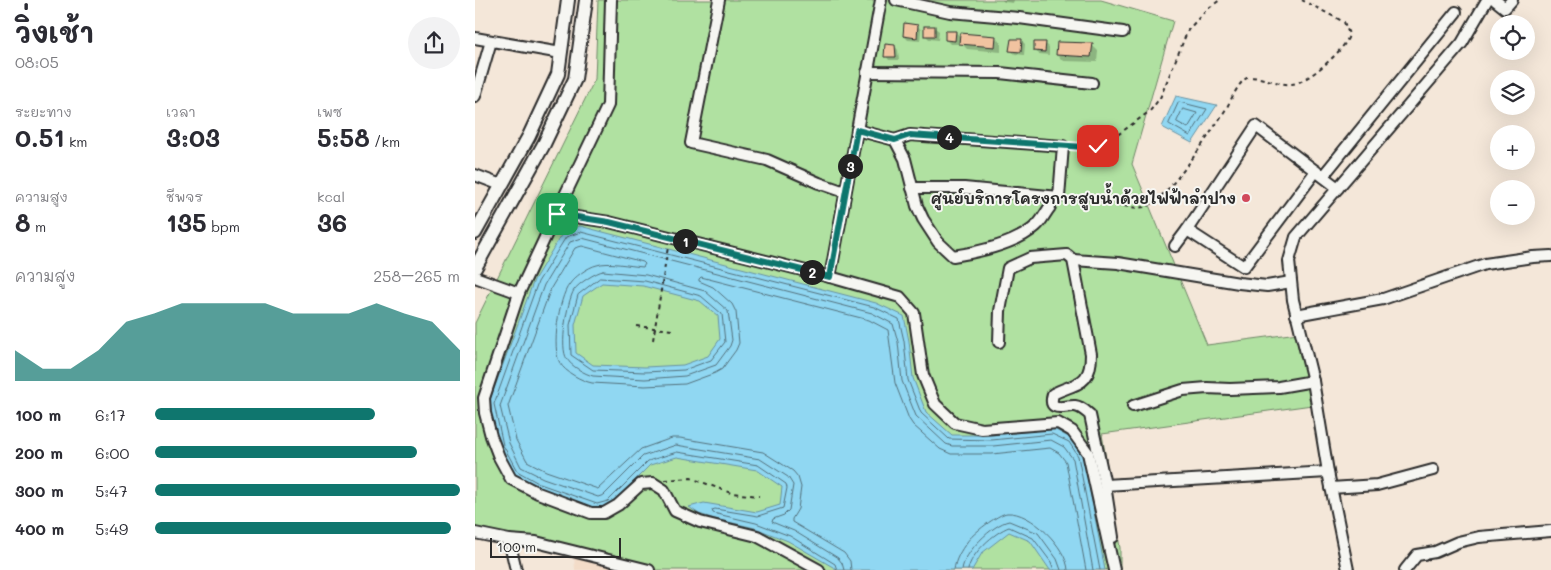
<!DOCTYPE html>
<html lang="th">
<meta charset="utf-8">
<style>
:root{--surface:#fff;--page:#f2f2f3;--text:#2b2b33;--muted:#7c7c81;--accent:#0f766e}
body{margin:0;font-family:Mali,"Playpen Sans Thai",sans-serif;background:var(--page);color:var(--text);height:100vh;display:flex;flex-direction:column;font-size:19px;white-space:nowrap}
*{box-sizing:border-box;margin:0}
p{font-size:16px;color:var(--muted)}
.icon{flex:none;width:28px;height:28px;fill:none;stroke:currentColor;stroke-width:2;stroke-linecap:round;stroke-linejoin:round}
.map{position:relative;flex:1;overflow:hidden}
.panel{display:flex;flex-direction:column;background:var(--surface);width:475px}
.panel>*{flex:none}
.buttons{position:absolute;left:1015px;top:15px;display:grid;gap:10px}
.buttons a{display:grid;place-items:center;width:45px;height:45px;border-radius:50%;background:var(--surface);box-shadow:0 5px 20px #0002;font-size:25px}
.scale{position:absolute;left:15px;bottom:12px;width:131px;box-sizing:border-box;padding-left:5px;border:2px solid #2b2b2b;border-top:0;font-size:14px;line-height:18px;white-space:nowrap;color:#2b2b2b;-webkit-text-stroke:4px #f6f6f2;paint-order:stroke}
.pin{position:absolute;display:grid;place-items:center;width:42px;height:42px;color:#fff;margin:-21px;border-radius:10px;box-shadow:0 2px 8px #0006}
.km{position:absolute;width:25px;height:25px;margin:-12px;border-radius:50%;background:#222;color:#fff;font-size:14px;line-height:25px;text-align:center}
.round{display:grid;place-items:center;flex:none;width:52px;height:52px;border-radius:26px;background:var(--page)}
.headline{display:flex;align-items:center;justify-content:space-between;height:85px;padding:0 15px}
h1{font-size:28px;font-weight:700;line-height:38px}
.figures{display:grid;grid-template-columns:repeat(3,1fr);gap:8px;height:85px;padding:5px 15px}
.figures div{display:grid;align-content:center}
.figures b{font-size:25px;font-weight:700}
.figures small{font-size:14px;font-weight:400}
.figures p{font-size:14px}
.chart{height:140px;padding:10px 15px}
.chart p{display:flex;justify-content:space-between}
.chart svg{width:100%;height:90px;margin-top:5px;fill:var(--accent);opacity:.7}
ul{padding:0 15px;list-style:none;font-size:16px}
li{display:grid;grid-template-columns:80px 60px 1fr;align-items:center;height:38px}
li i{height:12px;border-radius:6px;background:var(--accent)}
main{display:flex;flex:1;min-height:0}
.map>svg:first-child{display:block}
.built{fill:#f3dcc8}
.green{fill:#b0e1a1;stroke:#6e8666}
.water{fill:#90d7f2;stroke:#6892a2;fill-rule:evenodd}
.shadow{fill:#0003}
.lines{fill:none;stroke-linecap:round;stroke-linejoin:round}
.shore{stroke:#53707b;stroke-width:1}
.building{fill:#f1c3a0;stroke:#2b2b2b}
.minor-casing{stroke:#2b2b2b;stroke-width:14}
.major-casing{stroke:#2b2b2b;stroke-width:16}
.path{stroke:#2b2b2b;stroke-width:2;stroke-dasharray:4 4;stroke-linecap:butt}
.minor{stroke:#f6f6f2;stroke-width:10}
.major{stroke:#f6f6f2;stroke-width:12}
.route-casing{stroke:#fff;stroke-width:10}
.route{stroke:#0f766e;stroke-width:6}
.poi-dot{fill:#d1495b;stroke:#f6f6f2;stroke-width:2}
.labels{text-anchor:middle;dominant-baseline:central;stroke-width:4;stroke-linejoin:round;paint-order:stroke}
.poi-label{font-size:15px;font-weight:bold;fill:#2b2b2b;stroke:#f6f6f2;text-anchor:end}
</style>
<main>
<section class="panel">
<div class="headline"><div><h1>วิ่งเช้า</h1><p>08:05</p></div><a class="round"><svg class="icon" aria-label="share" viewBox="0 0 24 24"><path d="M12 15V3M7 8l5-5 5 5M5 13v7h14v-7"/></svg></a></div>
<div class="figures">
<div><p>ระยะทาง</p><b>0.51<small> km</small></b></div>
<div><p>เวลา</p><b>3:03</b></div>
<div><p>เพซ</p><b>5:58<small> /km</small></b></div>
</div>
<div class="figures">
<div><p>ความสูง</p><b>8<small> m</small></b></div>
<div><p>ชีพจร</p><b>135<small> bpm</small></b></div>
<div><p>kcal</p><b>36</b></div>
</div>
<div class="chart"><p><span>ความสูง</span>258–265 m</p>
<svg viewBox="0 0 160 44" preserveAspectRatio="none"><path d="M0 44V29L10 38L20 38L30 29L40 15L50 11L60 6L70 6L80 6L90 6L100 11L110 11L120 11L130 6L140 11L150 15L160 29V44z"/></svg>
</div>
<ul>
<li><b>100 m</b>6:17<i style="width:72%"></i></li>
<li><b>200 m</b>6:00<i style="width:86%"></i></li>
<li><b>300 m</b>5:47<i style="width:100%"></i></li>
<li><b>400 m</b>5:49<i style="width:97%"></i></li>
</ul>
</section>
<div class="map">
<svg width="1076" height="570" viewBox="0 0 1076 570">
<rect width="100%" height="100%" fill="#f4e7d9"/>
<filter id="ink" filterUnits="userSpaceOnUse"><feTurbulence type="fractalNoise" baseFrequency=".02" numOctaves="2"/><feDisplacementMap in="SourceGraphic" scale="10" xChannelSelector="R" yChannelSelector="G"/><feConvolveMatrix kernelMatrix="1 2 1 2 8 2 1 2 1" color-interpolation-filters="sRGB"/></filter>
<g filter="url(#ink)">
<path class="built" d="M99 556 154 570H100Z"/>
<path class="green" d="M123 0H626L698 21 657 164 732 345 823 333 837 405 627 434 645 548V570H154L0 530V323L120 79Z"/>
<g class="water">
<path d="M701 96 742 105 717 143 687 127Z"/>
<path d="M105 226 401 303 429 316 434 341 438 378 451 412 477 435H517L579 429 597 439 608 454 630 570H575L555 541 534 532 507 553 497 570H363L313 541 280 528 240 519 224 514 214 507 229 503 282 512 305 505 307 487 282 470 202 457 175 465 135 505 122 509 63 488 38 475 23 447 13 405 59 280 88 232ZM127 283 168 286 225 301 243 316 245 339 233 356 208 365 170 367 118 365 101 353 100 325 108 296Z"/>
</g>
<g class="shadow">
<path d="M527 0H539L538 3 529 2Z"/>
<path d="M443 26 446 30 445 41 433 40 429 36Z"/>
<path d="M460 28 464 31 463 40 454 39 450 35Z"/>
<path d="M481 32 486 38 520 37 526 43V52L492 49 484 41V44H475L471 40Z"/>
<path d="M546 40 550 44 549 55 540 54 536 51Z"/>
<path d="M570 43 574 47V55L564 54 560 51Z"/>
<path d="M617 45 623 51 622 62 588 61 582 55Z"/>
<path d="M420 46 423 50 424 60H414L411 56Z"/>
</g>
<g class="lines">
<g class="shore">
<path d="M704 102 732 109 715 136 694 124Z"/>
<path d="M708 109 722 113 713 128 702 122Z"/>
<path d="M128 271 171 275 230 291 253 311 257 340 255 346 241 365 210 376 170 379 118 376C110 374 96 366 92 359 84 348 92 302 99 290 103 284 121 272 128 271Z"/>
<path d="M125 278 170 281 226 296 247 314 250 342 236 360 209 370 170 372 118 370 96 355 95 325 103 295Z"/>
<path d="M362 570 360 564 315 536 281 523 238 513 237 510 240 509 283 516 308 508 312 488 311 484 283 465 202 452 173 461 133 501 122 504 65 484 42 471 28 445 19 404 63 282 91 237 106 232 399 307 424 319 429 341 433 380 446 413 474 439 517 440 577 434 594 442 603 456 625 570"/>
<path d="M369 570 367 563 363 558 319 531 297 522 298 519 309 515 314 510 318 485 313 477 285 459 201 445 168 456 129 495 123 497 68 478 46 467 34 443 25 406 69 285 95 242 107 238 397 313 418 324 423 342 427 381 441 416 471 444 477 446H518L576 440 589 447 598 459 618 570"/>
<path d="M376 570 375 561 369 553 317 522V519L323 509 326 487 323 477 318 471 288 452 205 438H197L166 449 123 489 71 471 52 461 41 440 33 406 76 288 100 248 107 246 168 262 170 264 168 267C155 266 133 261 122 265 113 267 99 277 94 285 84 297 76 349 85 363 90 372 107 381 117 383L170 386 210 384 240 373 247 369 261 350 264 343 261 312 257 304 238 287 224 281V279L226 277 394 320 413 330 420 383 434 419 438 425 465 449 476 454H517L575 448 584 453 591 462 611 570"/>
<path d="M479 570C480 560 486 550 492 542 497 534 523 514 532 513 556 511 592 548 593 570"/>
<path d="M487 570C488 553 518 524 534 521L563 533 582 559 586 570"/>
<path d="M493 570C495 554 520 532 534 527L558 538 576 562 579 570"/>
</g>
</g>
<g class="building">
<path d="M429 23 443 25 442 38 428 36Z"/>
<rect x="449" y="26" width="11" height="10"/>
<path d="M470 31H481L480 41 470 40Z"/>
<path d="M485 33 521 36 520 47 484 44Z"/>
<path d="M536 39H547L546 52 534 51Z"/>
<path d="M559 42H571L570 52 559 51Z"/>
<path d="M582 42 618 43 616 57 581 55Z"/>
<path d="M410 44 420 45 421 57H409Z"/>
</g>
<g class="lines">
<defs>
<g id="minor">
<path d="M244 0 216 143 292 160 344 183 370 192"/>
<path d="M421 0 475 12 544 18 648 32"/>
<path d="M1020 0 1030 8 1037 0"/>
<path d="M0 38 86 53"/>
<path d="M392 72 525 73 617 83"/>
<path d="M0 96 16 41"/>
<path d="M382 130 420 140 430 159 442 206 448 219 463 242 478 256C504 252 541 244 561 226 567 221 570 213 575 207"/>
<path d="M420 140 435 135 588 146 584 197 489 188H437"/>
<path d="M841 171 769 267 712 230 781 126 863 188"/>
<path d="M0 175 26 185"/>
<path d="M848 176 981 12"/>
<path d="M81 214 133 105 136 0"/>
<path d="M700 246 712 230"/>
<path d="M598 260 643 263 764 283 792 286 816 282"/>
<path d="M0 277 44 293 81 214 134 222 355 277 425 297 439 313 448 375 460 404 480 423 507 429 583 423 597 431 613 453 639 570"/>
<path d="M355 277 406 0"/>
<path d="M44 293 9 398 10 413 16 436 24 457 36 479 63 493 116 513H129L143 505 166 484 178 483 189 490 200 511 225 522 282 536 344 570"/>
<path d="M821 315 908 299 1010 264 1058 257 1076 256"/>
<path d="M524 342 525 311 533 268 555 258 592 255 598 260 616 354C616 387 601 382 578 394 572 414 591 405 600 406 607 407 610 411 615 415L630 485 638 537"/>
<path d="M658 406 708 390 732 388 755 389 804 387 838 381"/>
<path d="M630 485 853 472"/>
<path d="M856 488 902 485 958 470"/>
<path d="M0 533 34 540 41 570"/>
<path d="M34 540 61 542 174 570"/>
<path d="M873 570 853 472 838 381 818 300 814 261 821 237 987 43 1012 0"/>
<path d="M930 570 942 555 960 552 983 542 1004 537 1076 531"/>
</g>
<g id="major">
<path d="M0 233 54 136 83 74 93 0"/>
<path d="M0 268 69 144 100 79 111 0"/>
</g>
</defs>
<use href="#minor" class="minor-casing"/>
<use href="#major" class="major-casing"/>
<g class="path">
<path d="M598 146H623L633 142 675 111 685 98 713 30 731 10 745 0"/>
<path d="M594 198C610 200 626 202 643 205 651 206 661 209 669 207 691 203 738 129 751 109 755 102 764 81 772 78 783 74 804 86 817 84 832 83 873 48 874 34L869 22 827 0"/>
<path d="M161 326 197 330"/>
<path d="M178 340 193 247"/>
<path d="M190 480 216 478 256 493 284 496"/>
</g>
<use href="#minor" class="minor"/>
<use href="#major" class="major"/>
</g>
</g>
<g class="lines" filter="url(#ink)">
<defs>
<path id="route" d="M82 214 134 222 355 277 382 130 420 140 435 135 609 147 623 146"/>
</defs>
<use href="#route" class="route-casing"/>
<use href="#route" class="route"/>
</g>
<circle class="poi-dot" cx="771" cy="198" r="5"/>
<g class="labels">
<g class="poi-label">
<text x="761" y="198">ศูนย์บริการโครงการสูบน้ำด้วยไฟฟ้าลําปาง</text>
</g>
</g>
</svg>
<div class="buttons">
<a><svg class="icon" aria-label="locate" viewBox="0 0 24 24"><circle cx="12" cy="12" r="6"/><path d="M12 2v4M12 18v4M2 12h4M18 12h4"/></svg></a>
<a><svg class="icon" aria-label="layers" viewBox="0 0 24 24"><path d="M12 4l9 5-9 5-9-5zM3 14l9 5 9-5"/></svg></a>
<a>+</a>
<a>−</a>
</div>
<div class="scale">100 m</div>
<div class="pin" style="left:82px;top:214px;background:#1e9e55"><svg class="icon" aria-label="arrive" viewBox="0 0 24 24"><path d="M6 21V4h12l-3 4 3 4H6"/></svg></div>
<div class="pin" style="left:623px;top:146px;background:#d93025"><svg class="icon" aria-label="check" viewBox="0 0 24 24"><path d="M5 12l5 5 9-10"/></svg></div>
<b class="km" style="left:210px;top:241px">1</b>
<b class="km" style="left:337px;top:272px">2</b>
<b class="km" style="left:375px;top:166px">3</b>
<b class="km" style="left:474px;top:137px">4</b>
</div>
</main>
